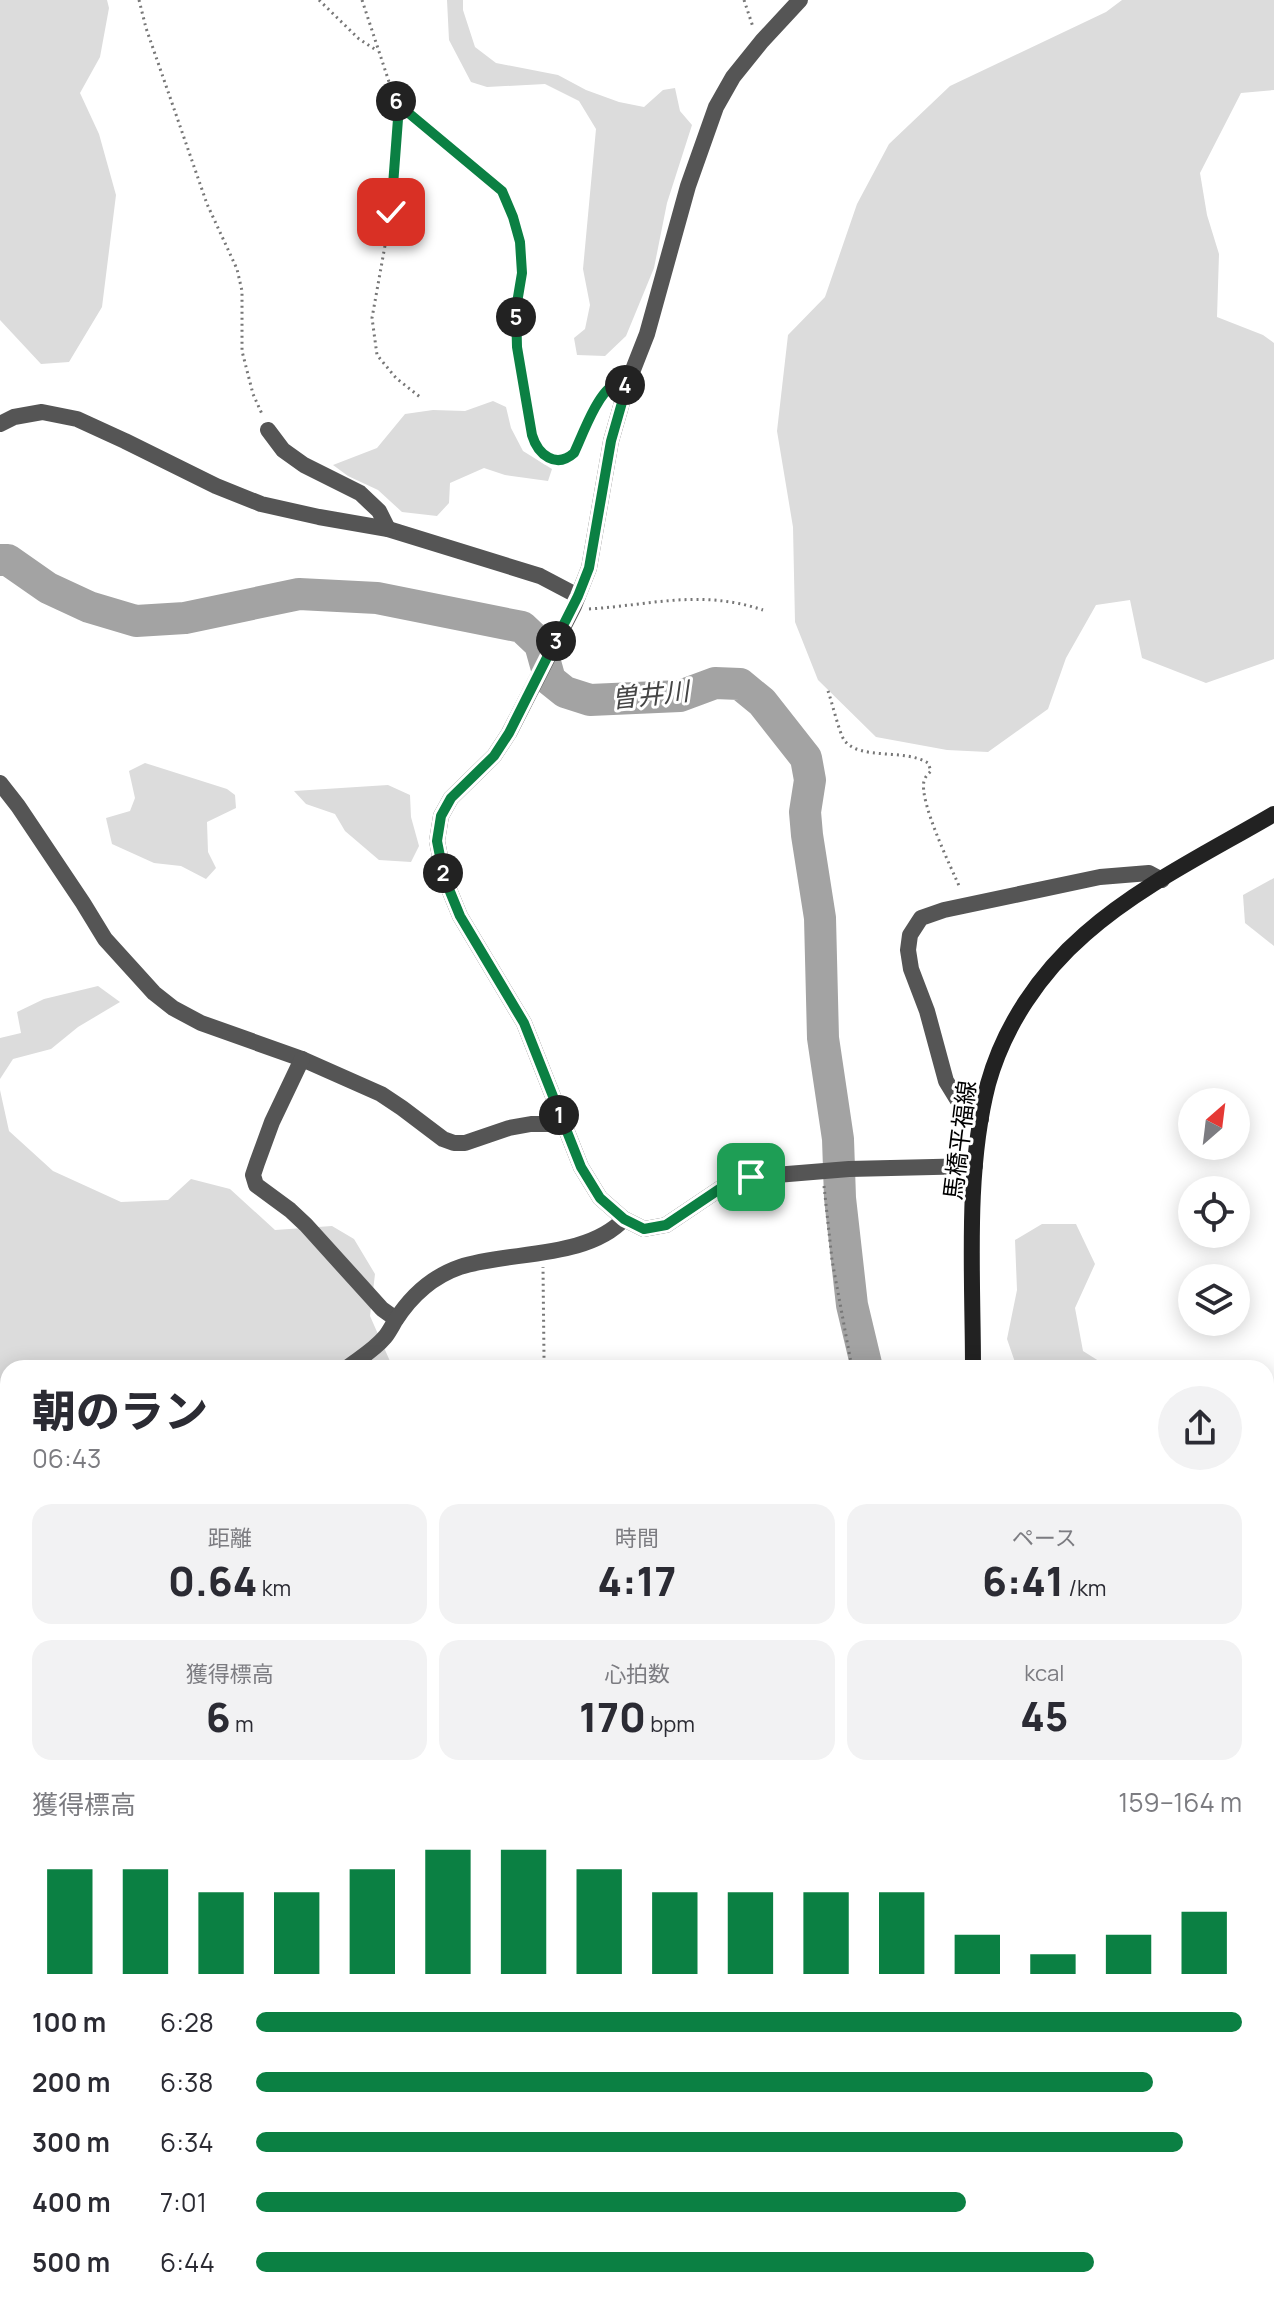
<!DOCTYPE html>
<html lang="ja">
<meta charset="utf-8">
<style>
:root{--surface:#fff;--page:#f2f2f3;--text:#2b2b33;--muted:#7c7c81;--accent:#0b8043}
body{margin:0;font-family:Manrope,"Noto Sans JP",sans-serif;background:var(--page);color:var(--text);height:100vh;display:flex;flex-direction:column;font-size:30px;white-space:nowrap}
*{box-sizing:border-box;margin:0}
p{font-size:26px;color:var(--muted)}
.icon{flex:none;width:44px;height:44px;fill:none;stroke:currentColor;stroke-width:2;stroke-linecap:round;stroke-linejoin:round}
.map{position:relative;flex:1;overflow:hidden}
.panel{position:absolute;left:0px;top:1360px;width:1274px;height:948px;display:flex;flex-direction:column;background:var(--surface);border-radius:24px 24px 0 0;box-shadow:0 4px 20px #0003}
.panel>*{flex:none}
.needle{width:52px;rotate:28deg}
.fabs{position:absolute;left:1178px;top:1088px;display:grid;gap:16px}
.fabs a{display:grid;place-items:center;width:72px;height:72px;border-radius:50%;background:var(--surface);box-shadow:0 4px 20px #0003;font-size:40px}
.pin{position:absolute;display:grid;place-items:center;width:68px;height:68px;color:#fff;margin:-34px;border-radius:16px;box-shadow:0 4px 12px #0006}
.km{position:absolute;width:40px;height:40px;margin:-20px;border-radius:50%;background:#222;color:#fff;font-size:22px;line-height:40px;text-align:center}
.round{display:grid;place-items:center;flex:none;width:84px;height:84px;border-radius:42px;background:var(--page)}
.overview{display:flex;align-items:center;justify-content:space-between;height:136px;padding:0 32px}
h1{font-size:44px;font-weight:800;line-height:60px}
.stats{display:grid;grid-template-columns:repeat(3,1fr);gap:12px;height:136px;padding:8px 32px}
.stats div{display:grid;align-content:center;border-radius:20px;background:var(--page);text-align:center}
.stats b{font-size:40px;font-weight:800}
.stats small{font-size:22px;font-weight:400}
.stats p{font-size:22px}
.chart{height:224px;padding:16px 32px}
.chart p{display:flex;justify-content:space-between}
.chart svg{width:100%;height:144px;margin-top:8px;stroke:var(--accent);stroke-width:6}
ul{padding:0 32px;list-style:none;font-size:26px}
li{display:grid;grid-template-columns:128px 96px 1fr;align-items:center;height:60px}
li i{height:20px;border-radius:10px;background:var(--accent)}
.map>svg:first-child{display:block}
.green{fill:#dcdcdc}
.lines{fill:none;stroke-linecap:round;stroke-linejoin:round}
.river{stroke:#a3a3a3;stroke-width:32}
.path{stroke:#777;stroke-width:3;stroke-dasharray:2 4;stroke-linecap:butt}
.street{stroke:#555;stroke-width:16}
.secondary{stroke:#222;stroke-width:16}
.route-casing{stroke:#fff;stroke-width:16}
.route{stroke:#0b8043;stroke-width:10}
.labels{text-anchor:middle;dominant-baseline:central;stroke-width:6;stroke-linejoin:round;paint-order:stroke}
.street-label{font-size:24px;fill:#000;stroke:#fff}
.water-label{font-size:26px;font-style:italic;fill:#444;stroke:#fff}
</style>
<div class="map">
<svg width="1274" height="2308" viewBox="0 0 1274 2308">
<rect width="100%" height="100%" fill="#fff"/>
<g class="green">
<path d="M0 0H107L109 8 100 57 80 93 99 134 116 195 102 307 69 362 41 364 0 320Z"/>
<path d="M447 0H463V10L475 47 496 63 558 75 586 90 619 102 644 107 663 90 675 88 680 111 692 125 667 203 654 268 626 336 605 356 577 355 574 338 585 329 590 305 583 269 596 129 579 101 545 84 487 87 471 82 449 40Z"/>
<path d="M1122 0H1274V90L1241 93 1200 173 1207 215 1219 254 1217 317 1263 335 1274 343V659L1206 683 1142 658 1130 600 1096 605 1066 658 1048 709 988 752 947 750 876 737 818 680 795 622 793 527 777 431 788 335 825 297 857 204 889 144 950 86 1106 12Z"/>
<path d="M493 401 506 407 511 428 523 451 552 469 548 481 505 475 484 468 450 483 449 503 437 516 402 512 378 490 348 476 333 465 377 448 405 414 433 410 465 411Z"/>
<path d="M145 763 227 789 235 795 236 808 207 822 208 852 216 868 206 879 181 866 154 863 112 844 106 818 130 811 135 798 129 771Z"/>
<path d="M388 785 410 795 411 817 419 846 411 862 379 860 345 831 335 814 306 804 294 791Z"/>
<path d="M1274 878V946L1245 923 1243 895Z"/>
<path d="M98 986 120 1002 78 1027 51 1049 13 1059 0 1079V1038L21 1033 17 1012 44 999Z"/>
<path d="M0 1090 9 1131 53 1171 121 1202 168 1200 191 1179 230 1189 275 1230 332 1226 354 1239 375 1274 370 1316 393 1368H8V1414L0 1417Z"/>
<path d="M1042 1224H1076L1095 1264 1075 1308 1083 1351 1110 1368H1017L1007 1339 1017 1290 1015 1240Z"/>
<path d="M1266 1440 1274 1444V1850H1266Z"/>
<path d="M8 1656V2300H411V2308H0V1660Z"/>
<path d="M1266 1903 1274 1911V2308H657L659 2300H1266Z"/>
</g>
<g class="lines">
<g class="river">
<path d="M0 560H8L48 588 89 607 136 621 185 618 299 594 377 598 522 627 540 644 550 680 565 692 590 700 680 696 715 683 740 684 762 702 806 758 810 780 805 812 807 835 820 918 823 1038 838 1139 840 1198 852 1305 867 1368"/>
<path d="M584 2308 585 2300"/>
</g>
<g class="path">
<path d="M139 0 146 28 207 204 237 269 242 291V351L253 394 262 414"/>
<path d="M319 0 359 39 376 50"/>
<path d="M362 0 392 91 398 119 391 212 372 318 377 355 396 378 420 397"/>
<path d="M744 0 753 27"/>
<path d="M393 100 502 191 513 217 520 242 522 273 516 309 517 347 536 447C548 459 559 466 574 453L599 401 606 392"/>
<path d="M589 609C652 605 700 589 763 610"/>
<path d="M828 691C832 702 839 732 844 740 860 761 904 748 928 763L931 771C928 774 925 777 924 781 919 802 951 867 960 888"/>
<path d="M824 1186 832 1260 852 1368"/>
<path d="M538 1368 544 1358 543 1267"/>
<path d="M1266 1426 1274 1429"/>
<path d="M570 2308 572 2300"/>
</g>
<g class="street">
<path d="M800 0 762 41 733 77 716 107 688 186 647 334 627 385 611 441 589 568 574 606 509 733 494 756 451 798 441 816 437 841 444 877 460 916 524 1023 581 1167 600 1198 624 1219 644 1229 666 1225 724 1186 751 1177 849 1169 975 1166"/>
<path d="M0 424 14 417 42 412 77 419 125 441 216 486 261 504 319 517 388 529 540 576 578 596"/>
<path d="M268 430 283 450 304 465 360 493 379 511 388 529"/>
<path d="M0 783 18 806 83 903 105 939 154 993 173 1008 201 1023 302 1059 381 1094 402 1108 443 1139 454 1143H465L509 1128 531 1124H563"/>
<path d="M302 1059 272 1122 257 1163 253 1175 256 1185 290 1210 306 1225 382 1309 396 1319"/>
<path d="M981 1119 972 1114 957 1099 946 1081 927 1011 911 969 908 950 910 935 921 918 944 910 1100 877 1149 873 1162 880"/>
<path d="M347 1368C360 1358 374 1350 385 1337 389 1332 392 1326 395 1321 411 1296 431 1277 460 1267 509 1251 587 1259 624 1219"/>
<path d="M0 1564 8 1562"/>
</g>
<g class="secondary">
<path d="M973 1368C973 1277 965 1173 988 1084 1004 1026 1040 973 1085 934 1139 886 1211 851 1274 814"/>
<path d="M610 2308V2300"/>
</g>
</g>
<g class="lines">
<defs>
<path id="route" d="M391 212 398 119 393 100 502 191 513 217 520 242 522 273 516 309 517 347 532 435C538 455 556 469 574 453 582 436 598 392 614 385 619 383 621 384 627 385L611 441 589 568 578 596 509 733 494 756 451 798 441 816 437 841 444 877 460 916 524 1023 581 1167 600 1198 624 1219 644 1229 666 1225 724 1186 751 1177"/>
</defs>
<use href="#route" class="route-casing"/>
<use href="#route" class="route"/>
</g>
<g class="labels">
<g class="street-label">
<text transform="translate(959 1140) rotate(-83)">馬橋平福線</text>
</g>
<g class="water-label">
<text transform="translate(650 694) rotate(-6)">曽井川</text>
</g>
</g>
</svg>
<div class="fabs">
<a><svg class="needle" viewBox="-14 -14 28 28"><path d="M0-13l5 13h-10z" fill="#e53935"/><path d="M0 13l5-13h-10z" fill="#7c7c81"/></svg></a>
<a><svg class="icon" aria-label="locate" viewBox="0 0 24 24"><circle cx="12" cy="12" r="6"/><path d="M12 2v4M12 18v4M2 12h4M18 12h4"/></svg></a>
<a><svg class="icon" aria-label="layers" viewBox="0 0 24 24"><path d="M12 4l9 5-9 5-9-5zM3 14l9 5 9-5"/></svg></a>
</div>
<div class="pin" style="left:751px;top:1177px;background:#1e9e55"><svg class="icon" aria-label="arrive" viewBox="0 0 24 24"><path d="M6 21V4h12l-3 4 3 4H6"/></svg></div>
<div class="pin" style="left:391px;top:212px;background:#d93025"><svg class="icon" aria-label="check" viewBox="0 0 24 24"><path d="M5 12l5 5 9-10"/></svg></div>
<b class="km" style="left:559px;top:1115px">1</b>
<b class="km" style="left:443px;top:873px">2</b>
<b class="km" style="left:556px;top:641px">3</b>
<b class="km" style="left:625px;top:385px">4</b>
<b class="km" style="left:516px;top:317px">5</b>
<b class="km" style="left:396px;top:101px">6</b>
<section class="panel">
<div class="overview"><div><h1>朝のラン</h1><p>06:43</p></div><a class="round"><svg class="icon" aria-label="share" viewBox="0 0 24 24"><path d="M12 15V3M7 8l5-5 5 5M5 13v7h14v-7"/></svg></a></div>
<div class="stats">
<div><p>距離</p><b>0.64<small> km</small></b></div>
<div><p>時間</p><b>4:17</b></div>
<div><p>ペース</p><b>6:41<small> /km</small></b></div>
</div>
<div class="stats">
<div><p>獲得標高</p><b>6<small> m</small></b></div>
<div><p>心拍数</p><b>170<small> bpm</small></b></div>
<div><p>kcal</p><b>45</b></div>
</div>
<div class="chart"><p><span>獲得標高</span>159–164 m</p>
<svg viewBox="0 0 160 44" preserveAspectRatio="none"><path d="M5 44V12M15 44V12M25 44V19M35 44V19M45 44V12M55 44V6M65 44V6M75 44V12M85 44V19M95 44V19M105 44V19M115 44V19M125 44V32M135 44V38M145 44V32M155 44V25"/></svg>
</div>
<ul>
<li><b>100 m</b>6:28<i style="width:100%"></i></li>
<li><b>200 m</b>6:38<i style="width:91%"></i></li>
<li><b>300 m</b>6:34<i style="width:94%"></i></li>
<li><b>400 m</b>7:01<i style="width:72%"></i></li>
<li><b>500 m</b>6:44<i style="width:85%"></i></li>
</ul>
</section>
</div>
